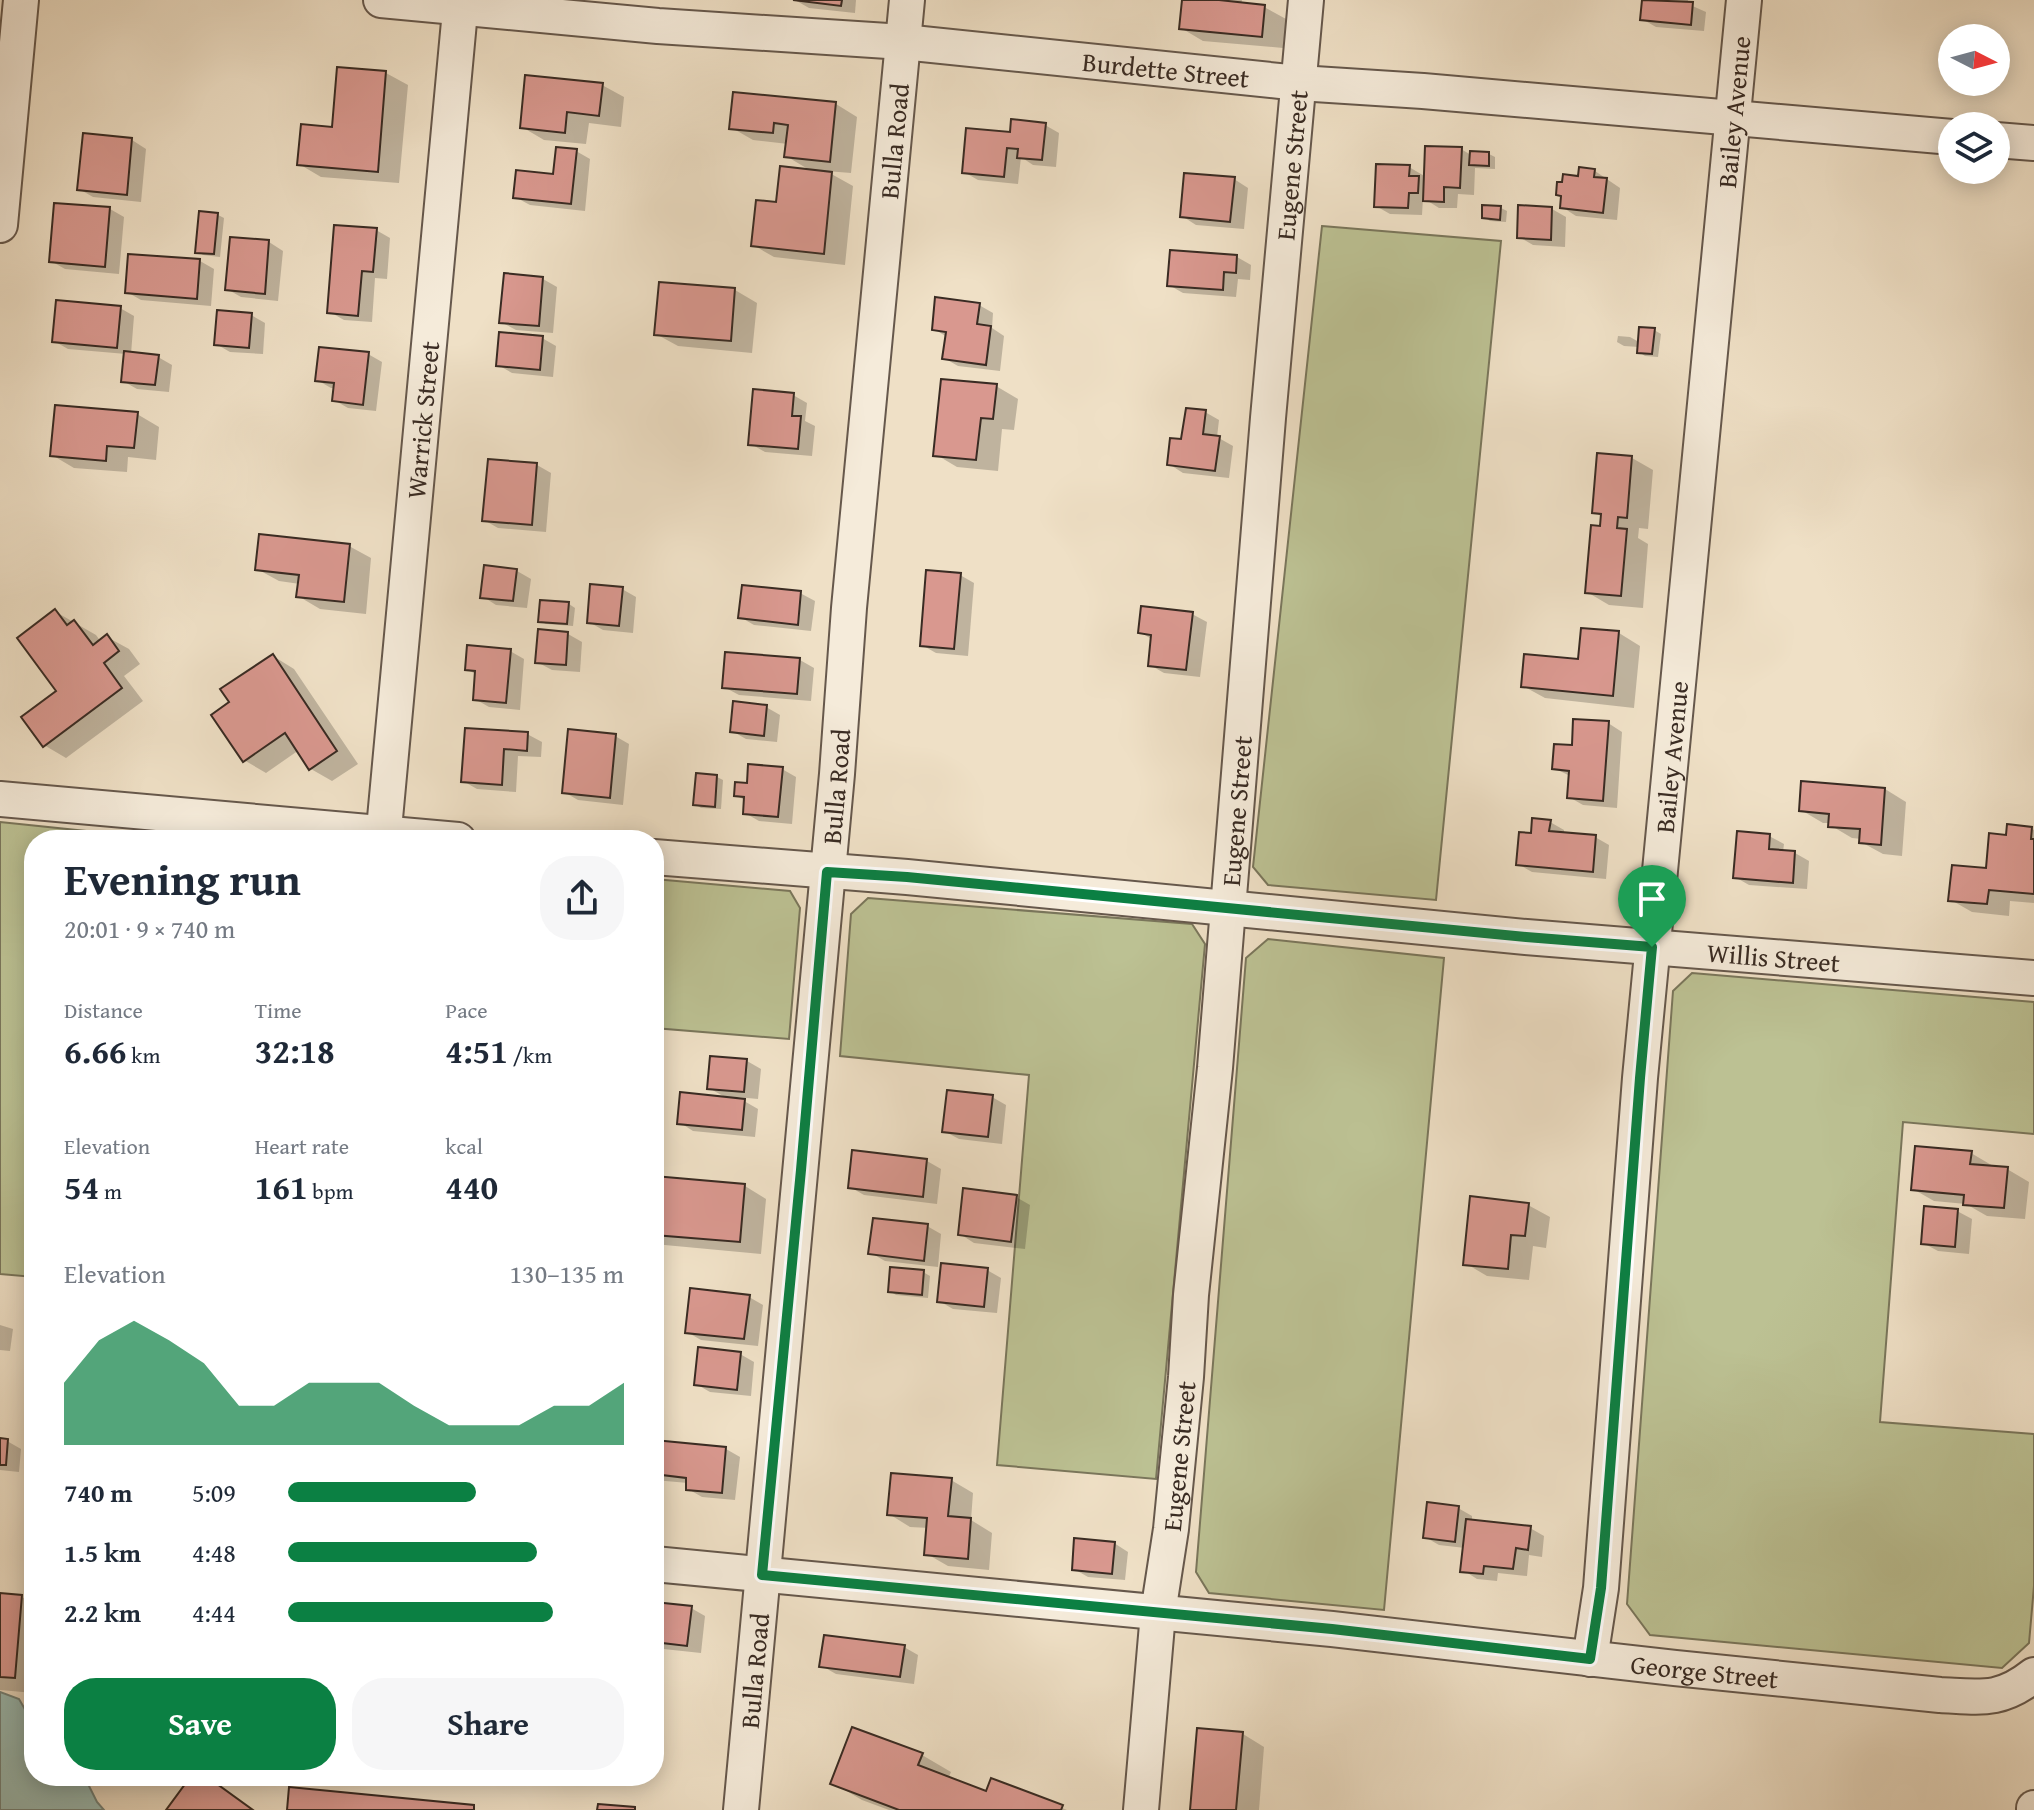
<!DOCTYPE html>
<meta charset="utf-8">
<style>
:root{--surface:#fff;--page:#f6f6f7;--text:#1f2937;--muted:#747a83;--accent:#0b8043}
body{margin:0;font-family:"Gentium Book Plus",serif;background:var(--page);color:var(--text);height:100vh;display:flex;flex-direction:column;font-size:30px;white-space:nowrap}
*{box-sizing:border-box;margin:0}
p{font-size:26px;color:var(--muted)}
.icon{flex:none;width:44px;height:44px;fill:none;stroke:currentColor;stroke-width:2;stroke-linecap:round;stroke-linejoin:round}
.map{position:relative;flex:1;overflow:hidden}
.panel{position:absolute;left:24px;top:830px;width:640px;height:956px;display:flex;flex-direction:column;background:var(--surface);border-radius:32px;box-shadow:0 4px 20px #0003}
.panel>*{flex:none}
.needle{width:52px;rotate:96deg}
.fabs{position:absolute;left:1938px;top:24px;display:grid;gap:16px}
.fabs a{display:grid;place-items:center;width:72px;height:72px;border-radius:50%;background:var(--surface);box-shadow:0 4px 20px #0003;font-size:40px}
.pin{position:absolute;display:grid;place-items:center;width:68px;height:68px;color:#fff;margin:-82px -34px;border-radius:50% 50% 50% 0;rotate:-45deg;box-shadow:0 0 8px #0007}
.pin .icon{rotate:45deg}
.round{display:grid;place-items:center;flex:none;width:84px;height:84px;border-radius:32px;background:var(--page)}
.summary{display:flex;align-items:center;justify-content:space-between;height:136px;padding:0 40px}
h1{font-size:44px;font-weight:700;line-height:60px}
.figures{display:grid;grid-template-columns:repeat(3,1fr);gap:12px;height:136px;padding:8px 40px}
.figures div{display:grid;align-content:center}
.figures b{font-size:34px;font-weight:700}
.figures small{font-size:22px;font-weight:400}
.figures p{font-size:22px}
.chart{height:224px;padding:16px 40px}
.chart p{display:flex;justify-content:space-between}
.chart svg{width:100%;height:144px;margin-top:8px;fill:var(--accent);opacity:.7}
.action{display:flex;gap:16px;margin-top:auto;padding:16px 40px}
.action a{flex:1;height:92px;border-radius:32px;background:var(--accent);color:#fff;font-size:32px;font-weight:700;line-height:92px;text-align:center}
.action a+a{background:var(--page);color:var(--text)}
ul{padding:0 40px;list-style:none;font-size:26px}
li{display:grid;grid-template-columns:128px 96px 1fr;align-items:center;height:60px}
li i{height:20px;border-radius:10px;background:var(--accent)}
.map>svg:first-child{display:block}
.green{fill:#bcc193;stroke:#7a765b;stroke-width:2}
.water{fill:#9abdb5;stroke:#73837b;stroke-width:2}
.shadow{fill:#0003}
.building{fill:#d9988f;stroke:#392b23;stroke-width:2}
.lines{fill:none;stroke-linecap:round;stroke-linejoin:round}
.minor-casing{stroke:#66584c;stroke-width:38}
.minor{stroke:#f5ebda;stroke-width:34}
.route-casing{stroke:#fff;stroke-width:16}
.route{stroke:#0b8043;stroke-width:10}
.labels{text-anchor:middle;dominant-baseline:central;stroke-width:6;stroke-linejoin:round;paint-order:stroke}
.street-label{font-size:26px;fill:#392b23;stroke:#f5ebda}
</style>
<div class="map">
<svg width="2034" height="1810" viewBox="0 0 2034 1810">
<rect width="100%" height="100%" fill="#efe0c6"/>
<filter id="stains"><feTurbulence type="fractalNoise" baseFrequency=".0025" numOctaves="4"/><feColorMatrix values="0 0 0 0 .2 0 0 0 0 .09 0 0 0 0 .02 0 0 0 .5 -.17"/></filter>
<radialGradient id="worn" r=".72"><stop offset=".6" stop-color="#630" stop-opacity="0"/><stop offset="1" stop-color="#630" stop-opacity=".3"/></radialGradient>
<g class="green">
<path d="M1322 226 1501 241 1436 900 1268 885 1253 867Z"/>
<path d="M0 822 153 838V840H34V1277L0 1274Z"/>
<path d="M654 879 790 891 800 908 789 1039 654 1028Z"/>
<path d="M868 898 1192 924 1205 944 1156 1479 997 1465 1029 1075 840 1056 851 914Z"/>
<path d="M1268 939 1444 958 1384 1610 1209 1593 1196 1572 1246 958Z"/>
<path d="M1692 973 2034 1002V1134L1903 1122 1880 1422 2034 1434V1586L2029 1643 2002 1668 1650 1635 1627 1604 1673 991Z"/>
</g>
<path class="water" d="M0 1692 19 1699 30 1718 34 1721V1776H84L97 1802 104 1810H0Z"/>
<g class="shadow">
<path d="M795 0H856L855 13 809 8Z"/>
<path d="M1184 0H1242L1241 5 1264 7 1286 19 1283 48 1203 41 1181 28Z"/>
<path d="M1644 0H1688V4L1706 12 1704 31 1656 27 1642 19Z"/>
<path d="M339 69 386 73 408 85 399 183 321 177 299 164 334 129Z"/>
<path d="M602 85 624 97 621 127 589 123 586 144 544 140 522 127Z"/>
<path d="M836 104 857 117 851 173 826 171 853 186 845 265 774 257 753 245 778 204 813 172 786 156 788 144 753 140 732 128Z"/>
<path d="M1045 125 1059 133 1056 167 1033 165 1021 157 1018 184 978 180 964 172 1012 134Z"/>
<path d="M132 140 146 149 141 202 93 197 79 189Z"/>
<path d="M1461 149 1471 155 1489 154 1495 157V169L1475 168 1474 195 1458 194 1457 208H1439L1423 198 1422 215 1390 214 1376 206 1409 167 1426 177Z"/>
<path d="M576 151 590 159 585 211 530 205 515 197 555 176Z"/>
<path d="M1595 171 1620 188 1617 220 1576 216 1562 207 1580 178Z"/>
<path d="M1234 179 1248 188 1244 229 1196 225 1182 216Z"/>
<path d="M1484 207 1501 208 1507 211 1506 222 1490 221 1484 217Z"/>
<path d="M110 209 124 217 119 274 65 269 51 261Z"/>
<path d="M1552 209 1566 217 1565 247 1533 245 1519 237Z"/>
<path d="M218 215 224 218 220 257 203 255 197 251Z"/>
<path d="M376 230 390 238 387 279 375 278 372 322 344 320 330 312Z"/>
<path d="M269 242 283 251 278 301 241 297 227 289Z"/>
<path d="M1237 257 1251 265 1250 280 1238 279 1236 297 1183 293 1169 285Z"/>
<path d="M200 261 214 269 211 306 141 300 127 292Z"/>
<path d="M543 279 557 287 553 333 516 330 501 322Z"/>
<path d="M661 284 735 290 757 303 752 353 678 346 656 334Z"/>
<path d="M979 305 993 313 992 328 1004 336 1000 371 958 366 944 358 947 337 934 329Z"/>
<path d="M120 308 134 316 131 354 158 357 172 365 169 392 137 389 123 381 126 354 68 349 54 341Z"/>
<path d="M251 315 265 323 263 354 230 352 216 344Z"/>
<path d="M1654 330 1661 334 1658 357 1645 356 1639 352V347L1624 346 1617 342 1618 336 1630 337 1639 342Z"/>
<path d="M542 338 556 346 553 377 512 373 498 365Z"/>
<path d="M368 354 382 362 376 411 348 408 334 400 336 388H331L317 380Z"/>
<path d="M996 386 1018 399 1014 430 1002 429 998 471 957 467 935 454Z"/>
<path d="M793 395 807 403 805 421 815 426 812 456 765 452 751 444Z"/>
<path d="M1205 412 1219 420 1217 437 1233 446 1229 478 1183 473 1169 464 1183 442Z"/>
<path d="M137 414 159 427 156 460 128 457 127 472 74 468 52 455Z"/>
<path d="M1632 458 1653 470 1648 529 1639 528 1638 538 1648 544 1643 608 1609 605 1587 592 1603 517 1594 512Z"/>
<path d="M537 465 551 473 546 532 498 528 484 520Z"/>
<path d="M349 546 371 558 366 614 320 609 298 596 300 584 279 581 257 569Z"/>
<path d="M517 571 531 579 527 608 496 605 482 596Z"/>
<path d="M960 575 974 583 968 656 936 653 922 645Z"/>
<path d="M622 589 636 597 633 633 603 630 589 622Z"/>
<path d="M800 593 815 601 811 631 754 625 740 617Z"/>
<path d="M569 604 575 608 573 626 546 624 540 621Z"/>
<path d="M56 612 96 635 101 642 107 637 129 649 140 664 124 676 143 701 66 758 44 745 59 691Z"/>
<path d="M1192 614 1207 622 1200 677 1164 673 1150 665 1153 640 1140 632Z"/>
<path d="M1619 633 1640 646 1634 708 1545 698 1523 686 1580 661Z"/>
<path d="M568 634 582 642 580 672 552 670 537 662Z"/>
<path d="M510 651 524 659 520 710 489 707 475 699 477 675 467 669Z"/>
<path d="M273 656 294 669 358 764 332 781 311 769 299 750 266 773 244 760 232 703Z"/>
<path d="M800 660 814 668 811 701 739 695 724 687Z"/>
<path d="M766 707 780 715 777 742 746 739 732 731Z"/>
<path d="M1608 723 1622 732 1617 808 1583 805 1569 797 1570 776 1554 768 1573 747Z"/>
<path d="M467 730 527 734 542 742 541 757 518 756 516 792 477 789 463 781Z"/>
<path d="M615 736 629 744 623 805 578 800 564 792Z"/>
<path d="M782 769 796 777 792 824 759 821 745 813 746 801 736 795 749 785Z"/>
<path d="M717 777 723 780 721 809 701 808 695 804Z"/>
<path d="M1885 789 1906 802 1902 856 1883 854 1861 842 1862 839 1852 838 1830 825V823H1823L1801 810Z"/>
<path d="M1550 822 1564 830V834L1595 837 1609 845 1606 879 1532 872 1518 864 1532 835Z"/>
<path d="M2032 829 2034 830V903L2010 901 2009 916 1972 912 1951 900 1987 870 2008 837Z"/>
<path d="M1769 836 1784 844 1783 852 1795 853 1809 861 1807 889 1749 885 1735 877Z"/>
<path d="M747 1061 761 1069 758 1099 737 1097 758 1109 755 1137 693 1131 679 1122 730 1100 709 1088Z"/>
<path d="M992 1097 1006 1105 1002 1144 959 1139 944 1131Z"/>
<path d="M1971 1153 1993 1166 1992 1168 2007 1169 2029 1182 2025 1219 1987 1216 1966 1204 1934 1201 1913 1189Z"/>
<path d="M927 1161 941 1169 937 1204 864 1195 850 1187Z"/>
<path d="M654 1178 745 1186 766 1199 761 1254 654 1244Z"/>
<path d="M1016 1197 1030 1205 1025 1249 974 1243 960 1234Z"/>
<path d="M1528 1205 1550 1217 1546 1248 1533 1246 1529 1280 1487 1276 1465 1263Z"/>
<path d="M1957 1211 1972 1219 1969 1254 1938 1251 1923 1243Z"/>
<path d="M927 1226 941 1234 938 1267 885 1261 871 1253Z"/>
<path d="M987 1270 1001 1278 997 1313 953 1309 939 1301Z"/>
<path d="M923 1272 930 1276 928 1298 896 1295 890 1291Z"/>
<path d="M749 1297 763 1305 758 1346 701 1340 687 1332Z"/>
<path d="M0 1325 13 1329 10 1351 0 1350Z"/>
<path d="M32 1338H34V1360L30 1357Z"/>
<path d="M740 1354 754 1362 751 1396 710 1392 696 1384Z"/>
<path d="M0 1440 7 1441 21 1449 19 1472 0 1470Z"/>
<path d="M654 1442 726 1449 740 1457 735 1500 702 1497 688 1489V1483L654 1480Z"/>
<path d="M951 1480 973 1493 971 1520 992 1533 989 1570 948 1566 927 1554 929 1528 910 1527 889 1514Z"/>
<path d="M1458 1508 1472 1516V1522L1530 1528 1544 1536 1542 1557 1529 1555 1527 1576 1498 1573 1497 1581 1477 1579 1463 1570 1465 1548 1439 1545 1425 1537Z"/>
<path d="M1114 1543 1128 1552 1125 1580 1088 1577 1074 1569Z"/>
<path d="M0 1595 22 1597 34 1604V1693L0 1690Z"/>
<path d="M654 1604 691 1608 705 1616 701 1653 654 1648Z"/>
<path d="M904 1647 918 1655 914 1684 836 1674 822 1666Z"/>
<path d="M1243 1734 1264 1747 1259 1810H1192Z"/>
<path d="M922 1755 951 1772 948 1779 987 1794 992 1780 1067 1810H889L862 1800 833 1783Z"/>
</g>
<g class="building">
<path d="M793 0H842L841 6Z"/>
<path d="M1182 0H1219L1265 5 1262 37 1179 29Z"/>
<path d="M1642 0 1693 2 1691 25 1640 20Z"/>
<path d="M337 67 386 71 378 172 297 165 301 124 332 127Z"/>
<path d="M525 75 603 83 599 116 567 112 565 133 520 128Z"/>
<path d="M733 92 836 102 830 162 784 157 788 125 774 123 773 133 729 129Z"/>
<path d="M1011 119 1046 123 1042 160 1017 158 1018 149 1007 148 1004 177 962 173 966 128 1010 132Z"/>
<path d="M83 133 132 138 127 195 77 190Z"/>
<path d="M1425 146 1462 147 1460 188 1444 187V202L1423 201Z"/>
<path d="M556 147 577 149 571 204 513 198 516 170 553 174Z"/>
<path d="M1470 151 1489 152V166L1469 165Z"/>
<path d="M1376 164 1410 165 1409 176H1419L1418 193H1409L1408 208 1374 207Z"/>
<path d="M780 166 832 172 824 254 751 246 756 200 776 202Z"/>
<path d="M1579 167 1595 169 1594 177 1607 178 1603 213 1560 208 1561 196 1556 195 1557 182H1562L1563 174 1578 176Z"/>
<path d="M1184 173 1235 177 1230 222 1180 217Z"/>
<path d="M54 203 110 207 105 267 49 262Z"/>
<path d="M1482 205 1501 206 1500 220 1482 218Z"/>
<path d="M1518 205 1552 207 1551 240 1517 238Z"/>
<path d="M199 211 218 213 214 254 195 253Z"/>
<path d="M334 225 377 228 373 272 362 271 358 316 327 313Z"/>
<path d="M230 237 269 240 265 294 225 290Z"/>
<path d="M1170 250 1237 255 1236 273 1224 272 1223 290 1167 286Z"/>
<path d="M128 254 200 259 197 299 125 293Z"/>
<path d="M504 273 543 277 539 326 499 323Z"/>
<path d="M659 282 735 288 731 341 654 335Z"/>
<path d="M935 297 980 303 977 324 991 326 986 365 942 359 946 332 932 330Z"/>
<path d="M56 300 121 306 117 348 52 342Z"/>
<path d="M217 310 252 313 249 348 214 345Z"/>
<path d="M1639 327 1655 328 1652 354 1637 353Z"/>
<path d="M499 332 543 336 540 370 496 366Z"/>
<path d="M319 347 369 352 363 405 332 401 334 383 315 381Z"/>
<path d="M124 351 159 355 155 385 121 382Z"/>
<path d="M941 379 997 384 993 419 981 418 976 460 933 456Z"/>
<path d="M753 389 794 393 792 416H801L798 449 748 445Z"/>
<path d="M55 405 138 412 134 448 107 446 106 461 50 456Z"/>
<path d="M1186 408 1206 410 1203 434 1220 436 1215 471 1167 465 1170 438 1181 439Z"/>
<path d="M1597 453 1632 456 1627 518 1618 517 1617 528 1627 529 1621 596 1585 593 1591 525 1600 526 1601 514 1592 513Z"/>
<path d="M488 459 537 463 532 525 482 521Z"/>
<path d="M259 534 350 544 344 602 296 597 299 575 255 570Z"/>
<path d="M484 565 517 569 513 601 480 598Z"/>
<path d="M926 570 961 573 954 649 920 646Z"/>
<path d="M590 584 623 587 619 626 587 623Z"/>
<path d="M742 585 801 591 798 625 738 618Z"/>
<path d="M540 600 569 602 567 624 538 622Z"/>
<path d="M1141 606 1193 612 1186 670 1148 666 1151 635 1138 633Z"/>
<path d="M55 609 67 625 74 620 93 645 107 634 119 651 104 663 122 688 43 747 21 717 56 691 17 638Z"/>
<path d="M1581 628 1619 631 1613 696 1521 687 1524 654 1578 659Z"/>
<path d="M538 629 568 632 566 665 535 663Z"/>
<path d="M467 645 511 649 506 703 473 700 475 671 465 670Z"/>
<path d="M725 652 800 658 797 694 722 688Z"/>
<path d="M273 654 337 751 309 770 285 733 243 762 211 715 229 702 220 689Z"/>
<path d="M733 701 767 705 764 736 730 732Z"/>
<path d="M1573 719 1609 721 1603 801 1567 798 1569 771 1552 769 1554 744 1572 745Z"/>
<path d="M465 728 528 732 527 751 504 749 502 785 461 782Z"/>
<path d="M568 729 616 734 610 798 562 793Z"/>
<path d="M748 764 783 767 778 817 743 814 744 797 734 796 735 782 747 783Z"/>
<path d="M696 773 717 775 715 807 693 805Z"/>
<path d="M1801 781 1885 788 1881 845 1859 843 1860 829 1828 827 1829 814 1799 811Z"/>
<path d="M1532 818 1551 820 1549 831 1596 835 1593 872 1516 865 1519 832 1531 833Z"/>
<path d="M2007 824 2032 827 2031 839H2034V894L1989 890 1987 904 1948 901 1952 865 1986 868 1989 833 2006 835Z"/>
<path d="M1737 831 1770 834 1769 849 1795 851 1793 883 1733 878Z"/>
<path d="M710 1056 747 1059 744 1092 707 1089Z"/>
<path d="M947 1090 993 1095 988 1137 942 1132Z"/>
<path d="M680 1092 745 1099 742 1130 677 1124Z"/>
<path d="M1915 1146 1972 1151 1970 1164 2008 1167 2004 1208 1963 1205 1964 1195 1911 1190Z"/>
<path d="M852 1150 927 1159 923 1197 848 1188Z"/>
<path d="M654 1176 745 1184 740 1242 654 1235Z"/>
<path d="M963 1188 1017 1195 1011 1242 958 1235Z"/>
<path d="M1470 1196 1529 1203 1525 1236 1511 1235 1508 1269 1463 1265Z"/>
<path d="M1924 1206 1958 1209 1955 1247 1921 1244Z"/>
<path d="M873 1218 928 1224 924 1261 868 1254Z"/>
<path d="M941 1263 988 1268 984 1307 937 1302Z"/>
<path d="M890 1267 924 1270 922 1295 888 1292Z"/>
<path d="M690 1288 750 1295 744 1339 685 1333Z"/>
<path d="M698 1347 741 1352 737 1390 694 1385Z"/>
<path d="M0 1438 8 1439 6 1465H0Z"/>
<path d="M654 1440 726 1447 722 1493 686 1490V1478L654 1474Z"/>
<path d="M891 1473 952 1478 948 1516 971 1518 968 1559 924 1555 927 1518 887 1515Z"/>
<path d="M1427 1502 1459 1506 1455 1542 1423 1538Z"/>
<path d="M1466 1519 1531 1526 1528 1550 1516 1548 1513 1569 1484 1566 1483 1574 1460 1572Z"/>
<path d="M1074 1538 1115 1542 1112 1574 1072 1570Z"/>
<path d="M0 1593 22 1595 15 1678 0 1677Z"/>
<path d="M654 1602 692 1606 687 1646 654 1642Z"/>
<path d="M824 1635 905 1645 900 1677 819 1667Z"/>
<path d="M852 1727 923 1753 918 1765 986 1791 991 1778 1063 1805 1061 1810H899L830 1784Z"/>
<path d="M1197 1728 1243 1732 1236 1810H1190Z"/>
<path d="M191 1776H206L253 1810H166Z"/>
<path d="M289 1787 474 1805V1810H287Z"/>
<path d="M598 1804 635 1807V1810H597Z"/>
</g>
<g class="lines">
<defs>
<g id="minor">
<path id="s1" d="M381 0 658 26 903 42 1299 83 1423 91 1952 137"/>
<path d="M1996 140 2034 143"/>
<path d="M0 225 21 0"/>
<path d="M0 799 458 840"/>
<path id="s2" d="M383 840 461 0"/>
<path id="s3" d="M654 857 907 877 1526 937 2034 978"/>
<path id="s4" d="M654 1564 1332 1629 1675 1668 1940 1695C1981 1697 2000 1702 2034 1675"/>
<path id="s5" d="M1590 1659 1601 1588 1640 1078 1744 0"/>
<path id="s6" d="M741 1810 837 774 849 608 907 0"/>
<path id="s7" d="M1141 1810 1158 1613 1171 1529 1186 1377 1191 1295 1215 1068 1268 418 1306 0"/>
<path d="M2034 1810V1808"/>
</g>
</defs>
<use href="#minor" class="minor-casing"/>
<use href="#minor" class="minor"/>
</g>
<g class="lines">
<defs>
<path id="route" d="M827 872 907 877 1526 937 1652 947 1640 1078 1601 1588 1590 1659 1332 1629 762 1575 801 1170Z"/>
</defs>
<use href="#route" class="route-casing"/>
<use href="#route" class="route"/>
</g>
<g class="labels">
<g class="street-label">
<text stroke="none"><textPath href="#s1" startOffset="788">Burdette Street</textPath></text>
<text stroke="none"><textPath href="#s5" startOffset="1554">Bailey Avenue</textPath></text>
<text stroke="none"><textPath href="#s6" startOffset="1676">Bulla Road</textPath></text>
<text stroke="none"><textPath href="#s7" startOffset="1652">Eugene Street</textPath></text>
<text stroke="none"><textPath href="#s2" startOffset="422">Warrick Street</textPath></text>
<text stroke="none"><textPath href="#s5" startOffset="906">Bailey Avenue</textPath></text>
<text stroke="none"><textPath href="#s6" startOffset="1028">Bulla Road</textPath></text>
<text stroke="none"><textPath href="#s7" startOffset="1004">Eugene Street</textPath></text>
<text stroke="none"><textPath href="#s3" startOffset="1124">Willis Street</textPath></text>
<text stroke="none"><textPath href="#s7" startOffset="356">Eugene Street</textPath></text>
<text stroke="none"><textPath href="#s6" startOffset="140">Bulla Road</textPath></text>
<text stroke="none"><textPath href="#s4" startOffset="1056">George Street</textPath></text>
</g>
</g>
<rect width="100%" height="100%" filter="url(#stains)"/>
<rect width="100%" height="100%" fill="url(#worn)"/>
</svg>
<div class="fabs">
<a><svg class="needle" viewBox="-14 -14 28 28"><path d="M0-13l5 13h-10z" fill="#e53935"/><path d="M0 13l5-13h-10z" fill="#747a83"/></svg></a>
<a><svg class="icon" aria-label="layers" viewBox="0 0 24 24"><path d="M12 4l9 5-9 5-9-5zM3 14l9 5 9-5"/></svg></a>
</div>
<div class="pin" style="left:1652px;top:947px;background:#1e9e55"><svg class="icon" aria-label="arrive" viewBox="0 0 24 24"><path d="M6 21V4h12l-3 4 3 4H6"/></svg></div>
<section class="panel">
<div class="summary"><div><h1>Evening run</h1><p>20:01 · 9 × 740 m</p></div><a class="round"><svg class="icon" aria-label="share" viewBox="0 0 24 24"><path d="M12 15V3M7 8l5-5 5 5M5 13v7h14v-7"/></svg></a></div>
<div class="figures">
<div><p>Distance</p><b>6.66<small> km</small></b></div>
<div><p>Time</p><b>32:18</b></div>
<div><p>Pace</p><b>4:51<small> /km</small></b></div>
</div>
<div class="figures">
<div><p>Elevation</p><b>54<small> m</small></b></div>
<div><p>Heart rate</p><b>161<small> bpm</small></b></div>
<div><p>kcal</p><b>440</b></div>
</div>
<div class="chart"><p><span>Elevation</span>130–135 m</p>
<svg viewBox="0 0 160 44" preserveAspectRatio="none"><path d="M0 44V25L10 12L20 6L30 12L40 19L50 32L60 32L70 25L80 25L90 25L100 32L110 38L120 38L130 38L140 32L150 32L160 25V44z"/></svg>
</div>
<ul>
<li><b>740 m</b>5:09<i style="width:56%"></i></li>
<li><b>1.5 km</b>4:48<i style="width:74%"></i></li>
<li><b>2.2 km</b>4:44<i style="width:79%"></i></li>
</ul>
<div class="action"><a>Save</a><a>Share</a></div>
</section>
</div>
